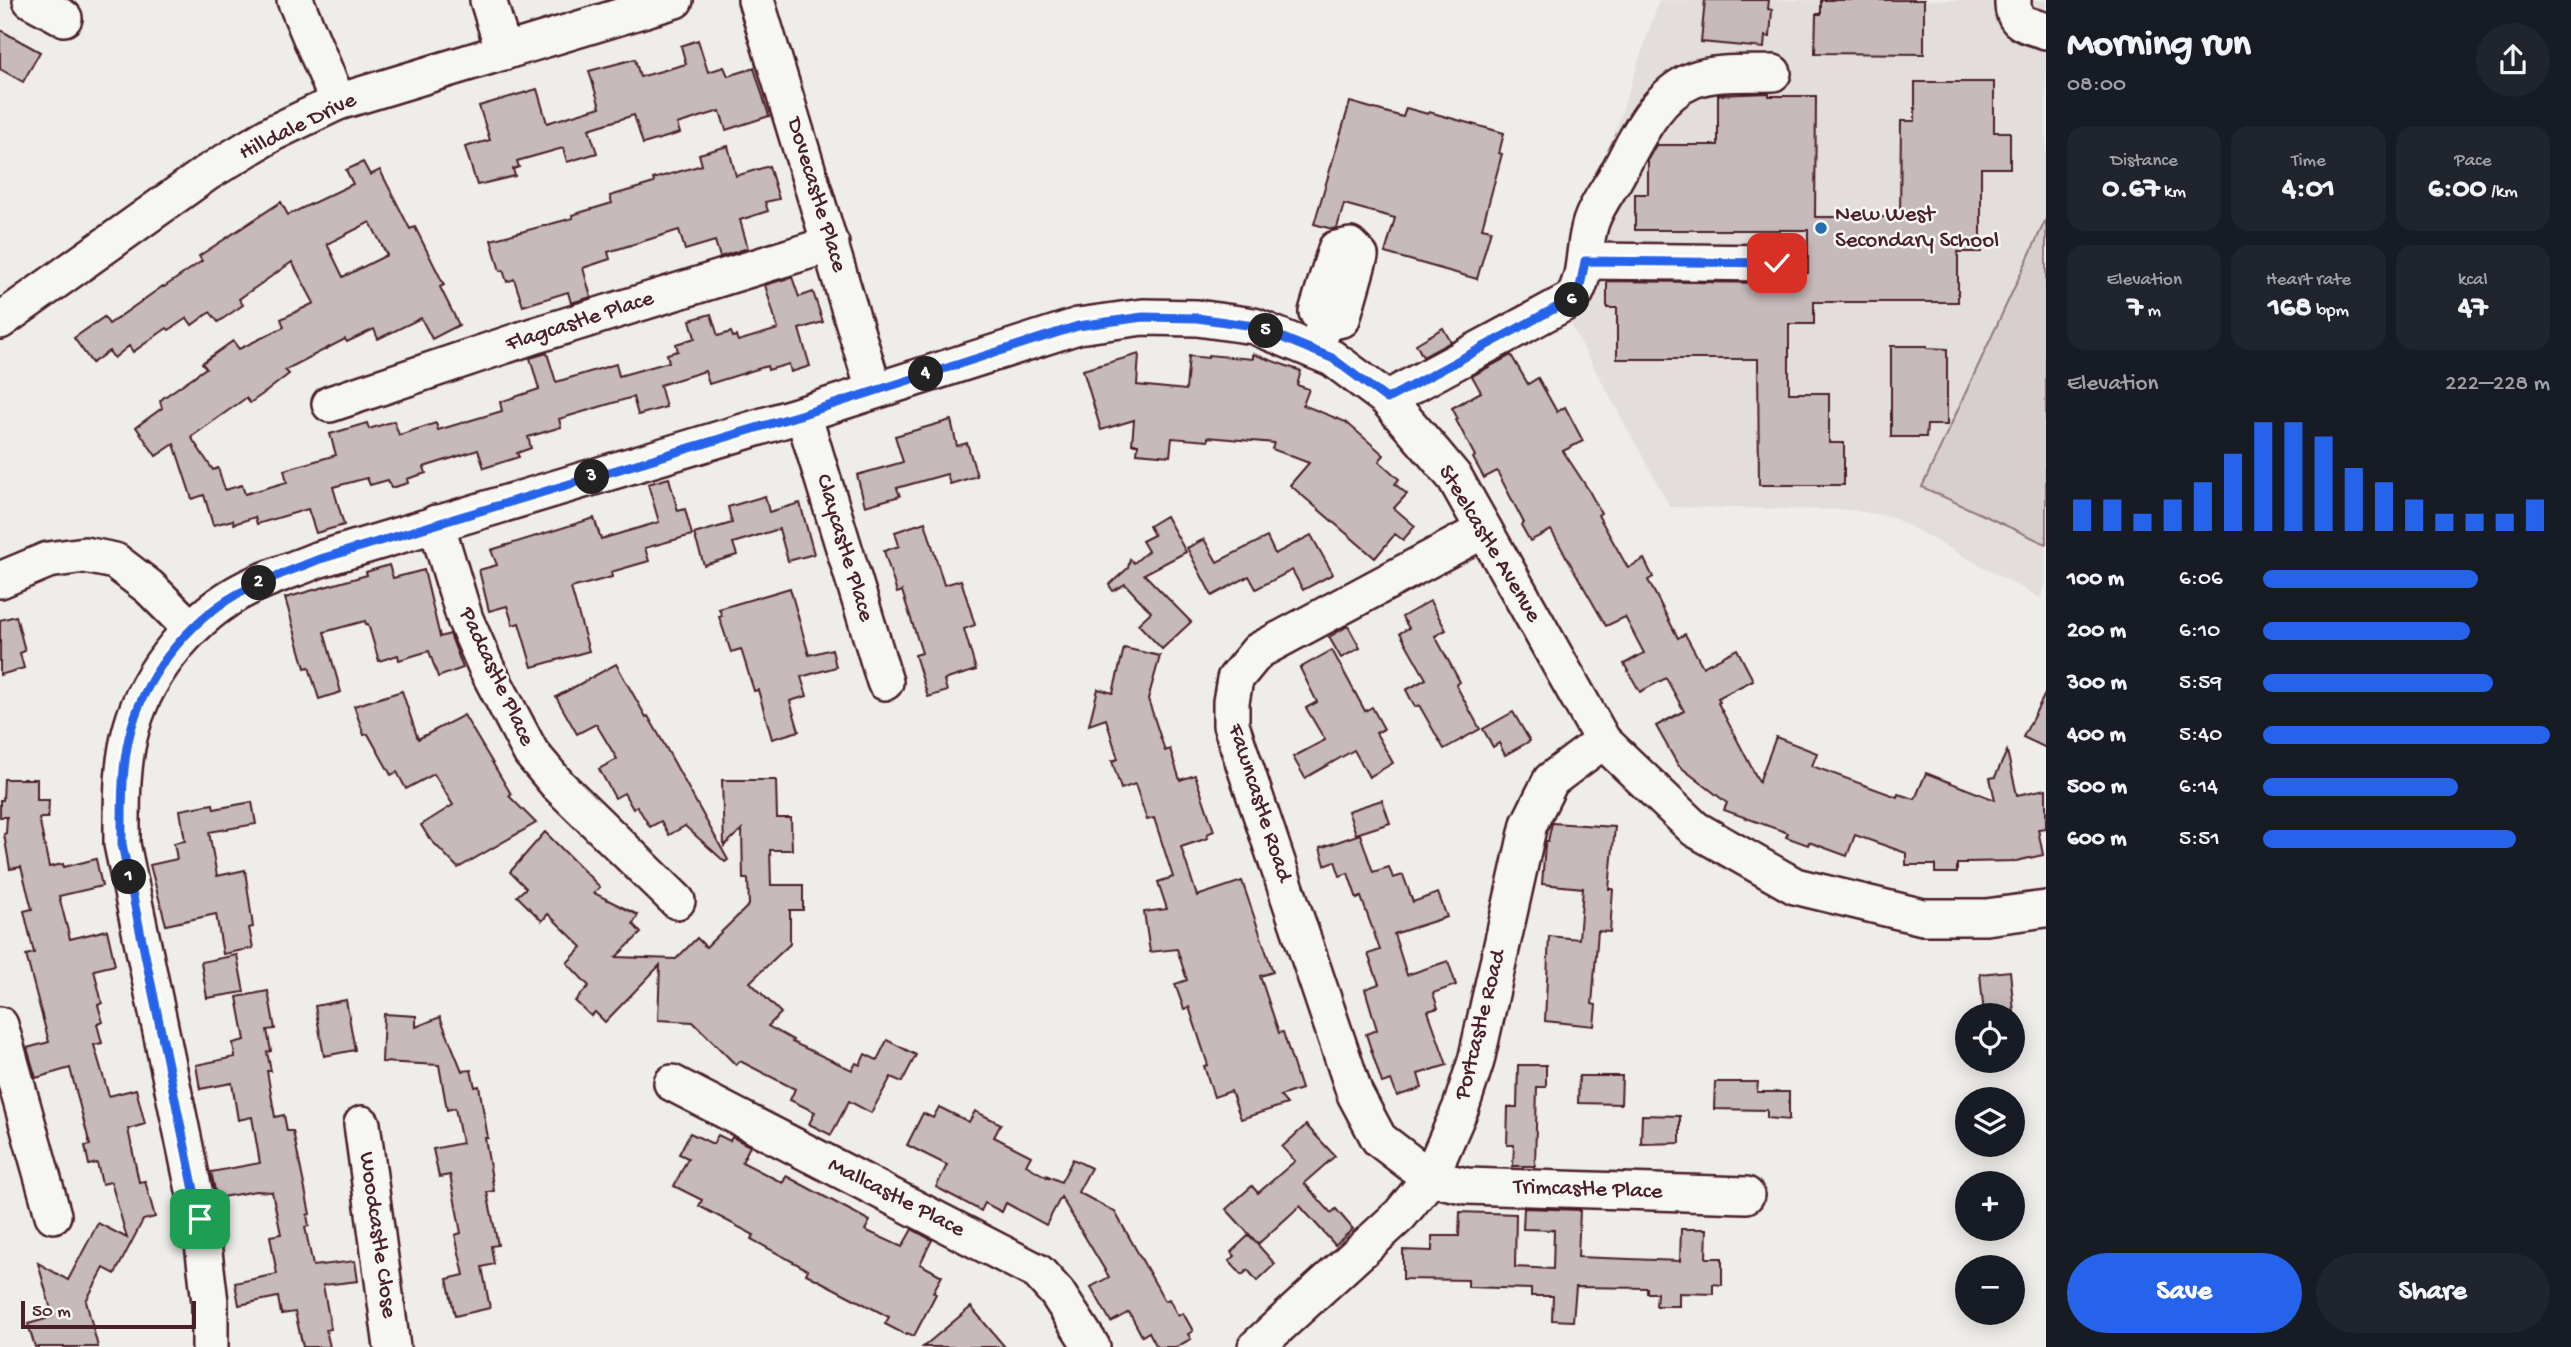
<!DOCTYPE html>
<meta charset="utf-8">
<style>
:root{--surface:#171b24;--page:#20242c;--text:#f1f3f6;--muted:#9ea1a6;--accent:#2563eb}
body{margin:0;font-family:"Gochi Hand",sans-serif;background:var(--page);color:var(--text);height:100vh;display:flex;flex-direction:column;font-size:26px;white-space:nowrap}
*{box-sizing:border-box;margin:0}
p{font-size:23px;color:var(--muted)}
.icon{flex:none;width:38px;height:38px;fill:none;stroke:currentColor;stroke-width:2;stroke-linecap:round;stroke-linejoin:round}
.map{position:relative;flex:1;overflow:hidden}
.details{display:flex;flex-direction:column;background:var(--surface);width:525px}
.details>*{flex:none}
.tools{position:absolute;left:1955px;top:1003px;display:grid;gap:14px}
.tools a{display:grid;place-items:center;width:70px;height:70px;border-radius:50%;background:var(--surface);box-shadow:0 4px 18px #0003;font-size:35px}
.scale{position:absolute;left:21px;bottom:18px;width:175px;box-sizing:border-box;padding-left:7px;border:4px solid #4a1f2b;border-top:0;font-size:19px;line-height:24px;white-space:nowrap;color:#4a1f2b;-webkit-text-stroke:5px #f6f6f2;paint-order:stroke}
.pin{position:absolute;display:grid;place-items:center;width:60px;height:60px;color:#fff;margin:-30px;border-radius:14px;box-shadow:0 4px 10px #0006}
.km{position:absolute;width:35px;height:35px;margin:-18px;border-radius:50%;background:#222;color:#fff;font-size:19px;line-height:35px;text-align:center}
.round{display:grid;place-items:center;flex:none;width:74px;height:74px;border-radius:37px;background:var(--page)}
.head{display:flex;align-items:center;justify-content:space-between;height:119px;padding:0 21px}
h1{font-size:38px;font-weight:700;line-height:52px}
.stats{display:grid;grid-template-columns:repeat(3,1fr);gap:10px;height:119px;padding:7px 21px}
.stats div{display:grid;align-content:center;border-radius:18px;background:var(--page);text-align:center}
.stats b{font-size:30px;font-weight:700}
.stats small{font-size:19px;font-weight:400}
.stats p{font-size:19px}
.chart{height:196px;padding:14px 21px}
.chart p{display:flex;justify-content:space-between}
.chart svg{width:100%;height:126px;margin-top:7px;stroke:var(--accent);stroke-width:6}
.primary-button{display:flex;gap:14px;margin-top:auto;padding:14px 21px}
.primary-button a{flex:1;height:80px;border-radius:42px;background:var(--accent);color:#fff;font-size:28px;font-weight:700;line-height:80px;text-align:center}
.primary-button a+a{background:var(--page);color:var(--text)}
ul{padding:0 21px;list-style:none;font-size:23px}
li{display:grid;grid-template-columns:112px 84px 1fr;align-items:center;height:52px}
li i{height:18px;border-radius:9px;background:var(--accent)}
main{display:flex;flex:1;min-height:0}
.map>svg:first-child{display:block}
.built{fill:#e3dedc}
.green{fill:#d7cfce;stroke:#90777c;stroke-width:2}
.building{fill:#c6babb;stroke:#4a1f2b;stroke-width:2;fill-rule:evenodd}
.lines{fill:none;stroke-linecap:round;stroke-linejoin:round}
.minor-casing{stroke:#4a1f2b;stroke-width:40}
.minor{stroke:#f6f6f2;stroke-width:35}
.route-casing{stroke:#fff;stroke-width:14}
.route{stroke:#2563eb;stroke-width:9}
.poi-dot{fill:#1f6fb2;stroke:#f6f6f2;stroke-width:2.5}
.labels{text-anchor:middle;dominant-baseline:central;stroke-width:5;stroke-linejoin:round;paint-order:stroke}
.street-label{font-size:23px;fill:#4a1f2b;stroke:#f6f6f2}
.poi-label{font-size:23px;fill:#4a1f2b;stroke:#f6f6f2;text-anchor:start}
</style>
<main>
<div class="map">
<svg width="2046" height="1347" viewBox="0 0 2046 1347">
<rect width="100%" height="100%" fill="#efedea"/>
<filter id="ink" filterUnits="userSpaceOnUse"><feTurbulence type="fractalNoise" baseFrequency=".0143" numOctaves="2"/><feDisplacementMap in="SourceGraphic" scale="14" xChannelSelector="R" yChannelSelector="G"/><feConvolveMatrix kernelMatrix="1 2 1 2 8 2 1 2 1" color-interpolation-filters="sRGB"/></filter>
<g filter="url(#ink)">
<path class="built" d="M1659 0H2046V586L2040 598 1892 517 1851 510 1670 507 1567 318 1586 299 1607 156Z"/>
<path class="green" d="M2046 219V544L1922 487Z"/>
<g class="building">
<path d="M1705 0H1769L1768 9 1772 10 1770 37 1765 36 1764 48 1701 42Z"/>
<path d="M1821 0H1924V54L1815 53 1816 14H1821Z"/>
<path d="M0 30 40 52 23 82 0 69Z"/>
<path d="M698 40 708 72 724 67 728 76 754 68 769 116 726 130 720 111 677 124 680 133 643 144 634 115 589 129 597 153 567 162 563 148 517 161 519 167 513 169 515 176 477 185 465 147 490 140 479 106 537 89 547 123 600 107 589 71 635 59 640 77 686 64 681 46Z"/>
<path d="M1915 82H1994V132H2010V168H1981V252H1958V302H1814V324H1789V393H1829V443H1844V485H1759L1758 359H1617V308H1607V281L1777 283 1787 280 1794 273H1808V230H1635V194H1648V159L1656 145H1718V95L1769 93V96H1816L1815 217H1900L1901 121H1915Z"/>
<path d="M1350 102 1403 117 1406 108 1428 114 1429 112 1504 133 1499 153 1502 154 1482 228 1491 230 1477 279 1385 253 1395 218 1344 204 1337 228 1332 229 1314 224Z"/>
<path d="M728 146 736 176 769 166 779 199 765 202 768 211 740 220 748 248 720 257 715 241 685 250 679 230 644 241 608 252 610 259 583 268 591 297 571 303 568 292 523 306 514 279 507 282 503 270 500 271 491 240 573 218 572 215 612 203 610 196 654 183 653 179 702 165 699 154Z"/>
<path d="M363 162 370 175 380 170 410 229 415 227 444 285 440 287 459 325 432 339 421 318 378 339 374 329 347 342 345 339 285 370 289 374 267 391 250 403 246 398 191 437 213 470 218 468 225 490 242 485 245 494 287 482 284 470 336 455 330 434 367 423 369 429 394 421 399 435 436 423 438 430 502 411 500 402 539 389 530 358 547 353 556 382 616 364 619 376 669 362 667 354 678 351 676 344 695 338 690 320 711 314 718 336 731 332 733 337 736 336 738 341 778 329 765 285 792 277 799 297 813 292 823 322 799 329 810 366 791 372 789 364 768 370 767 366 709 384 705 371 660 385 666 407 638 415 633 397 559 419 561 427 528 437 531 448 517 453 519 457 484 468 478 450 424 467 426 473 407 479 408 483 391 488 388 480 370 485 367 478 333 487 344 525 316 533 308 509 257 524 255 517 234 524 233 520 213 525 204 495 192 499 174 444 156 456 136 427 162 408 160 401 163 398 206 368 202 363 233 341 239 349 284 327 281 319 314 303 292 262 239 299 243 305 218 322 210 312 192 325 187 318 169 330 167 328 133 352 129 346 114 358 109 351 92 363 74 338 104 317 109 324 163 286 164 287 202 261 199 256 281 202 288 215 353 184 346 170ZM370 222 387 255 343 277 327 244Z"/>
<path d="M1443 328 1451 342 1423 357 1416 344Z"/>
<path d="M1891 346H1927V348L1947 349V425H1927L1926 437H1891Z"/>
<path d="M1139 354 1137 385 1186 390 1189 356 1208 358V355L1253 359V354L1301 371 1297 385 1309 389 1303 405 1346 422 1384 455 1379 461 1399 479 1395 484 1407 494 1394 508 1415 526 1403 540 1395 534 1375 558 1290 485 1309 463 1272 449 1274 443 1208 437V441L1172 438 1170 456 1137 453 1138 444H1132L1134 420 1101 430 1083 370Z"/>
<path d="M1511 355 1528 384 1538 378 1557 412 1565 407 1583 441 1563 451 1588 489 1601 513 1598 515 1628 568 1644 559 1653 577 1648 580 1678 638 1685 634 1703 667 1737 649 1753 680 1718 698 1720 702 1718 703 1759 782 1776 737 1817 753 1812 766 1897 797 1898 794 1915 799 1926 773 1995 800 1990 778 1995 777 2007 751 2017 795 2046 789V828L2038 829 2043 855 2016 861 1966 862V864H1957V873H1935V865H1906V853L1855 835 1847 856 1809 842 1808 845 1786 837 1788 833 1724 810 1727 803 1678 765 1656 726 1684 711 1666 678 1640 692 1624 664 1644 653 1625 617 1606 626 1551 530 1530 541 1521 525 1524 523 1497 471 1484 478 1473 458 1475 456 1456 420 1458 419 1452 408 1481 392 1472 376Z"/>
<path d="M951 420 957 446 967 443 977 476 950 484 947 474 897 488 900 496 865 506 857 475 903 462 895 436Z"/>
<path d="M669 478 678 511 685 509 692 535 645 548 649 561 611 572 612 577 571 588 589 651 532 667 519 623 513 625 507 606 489 611 479 570 497 565 491 550 594 518 601 539 659 522 648 484Z"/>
<path d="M765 496 769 512 800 503 814 554 788 561 779 529 733 543 737 555 704 565 694 534 732 523 728 507Z"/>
<path d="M1166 516 1186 552 1144 574 1191 622 1162 649 1138 624 1151 612 1125 584 1113 591 1109 585 1128 568 1130 559 1134 563 1148 551 1142 541 1154 535 1149 526Z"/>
<path d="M925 522 944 585 961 580 975 625 964 629 976 670 944 680 947 691 928 697 915 655 922 653 902 591 897 593 884 551 899 546 895 532Z"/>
<path d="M1311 535 1333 574 1303 590 1292 570 1256 589 1249 576 1212 596 1187 548 1204 539 1217 562 1267 537 1275 554Z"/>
<path d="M389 565 393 578 424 570 440 637 450 634 463 668 438 677 429 651 399 660 398 655 379 661 368 624H366L365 621 324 632 341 692 319 699 309 667 305 668 285 598 367 575 366 572Z"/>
<path d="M790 588 809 655 832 649 836 667 801 677 807 696 790 701 799 731 772 739 758 690 754 691 741 649 731 652 719 617 722 616 719 609Z"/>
<path d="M1430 601 1446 630 1435 636 1460 682 1456 685 1480 729 1444 749 1419 705 1415 707 1406 690 1426 679 1400 633 1409 628 1402 617Z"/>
<path d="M16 616 25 651 20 653 24 668 0 675V620Z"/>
<path d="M1348 626 1360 648 1341 658 1329 637Z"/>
<path d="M1124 648 1160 656 1148 699 1165 751 1170 749 1180 780 1195 775 1214 831 1207 834 1208 838 1181 847 1197 896 1242 881 1273 972 1260 976 1279 1033 1283 1032 1301 1089 1280 1096 1287 1104 1241 1119 1231 1091 1214 1097 1204 1066 1208 1065 1189 1007 1184 1009 1175 984 1187 980 1177 949 1150 952 1144 912 1167 909 1158 882 1173 877 1154 818 1147 820 1135 784 1121 789 1112 761 1118 759 1106 719 1089 725 1098 689 1113 693Z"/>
<path d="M1332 650 1365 711 1372 707 1384 729 1376 733 1393 763 1369 777 1354 750 1305 778 1293 757 1325 740 1306 708 1317 702 1300 668Z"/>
<path d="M616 664 646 717 648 716 659 735 728 860 725 862 685 826 669 835 661 821 650 827 637 806 633 809 624 793 615 798 599 769 617 759 596 724 577 734 556 697Z"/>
<path d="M402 691 418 739 464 715 511 794 509 796 536 823 458 868 429 838 421 825 453 805 434 774 406 789 397 772 391 775 368 734 364 735 354 706Z"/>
<path d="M2046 692V748L2023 737Z"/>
<path d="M1513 712 1530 741 1505 755 1499 743 1493 747 1483 729Z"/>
<path d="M4 779H37V800H49L48 818H39L49 867 63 864 64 867 96 859 102 886 59 896 70 939 107 930 115 965 94 970 102 1003 98 1005 103 1022 97 1024 102 1043 94 1045 109 1096 136 1089 145 1124 128 1129 139 1182 145 1181 155 1217 143 1220 115 1274 104 1268 86 1301 98 1347H35L28 1324 53 1317 38 1263 68 1280 98 1223 127 1238 111 1182 102 1184 97 1163 89 1165 85 1146 90 1145 70 1068 36 1078 27 1048 49 1042 26 955 34 953 24 911 32 909 21 867 10 869 4 834 6 833 7 817H0V800H3Z"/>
<path d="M722 780H776L777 818H791L792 850H770L771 885H803V910H790V944L750 982 781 1013 768 1026 793 1040 792 1042 852 1070 856 1063 860 1065 865 1054 877 1060 887 1040 916 1055 902 1082 891 1077 871 1113 849 1101 831 1135 809 1124 815 1112 790 1100 795 1089 740 1061 736 1065 693 1022 658 1020 660 965 605 1022 595 1012 591 1016 575 1001 589 986 567 963 582 947 548 914 542 921 517 896 526 888 510 872 545 832 600 887 594 893 638 915 633 924 641 933 616 957 676 959 697 938 706 947 749 905 748 879H743L742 829 724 846Z"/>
<path d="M1382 800 1390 823 1356 834 1348 811Z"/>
<path d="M252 802 256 824 209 832 217 876 245 870 253 927 249 928 253 948 223 954 216 914 166 925 150 865 177 859 174 843 185 841 180 810 213 804 214 809Z"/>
<path d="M1552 823 1615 827 1609 889H1613L1610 932 1598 931 1592 1004 1596 1005 1594 1026 1545 1021 1549 936 1579 939 1583 888 1542 884 1545 845 1546 841H1548Z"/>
<path d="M1360 834 1373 872 1389 867 1393 878 1403 875 1413 902 1438 893 1447 917 1394 934 1407 975 1448 961 1456 985 1433 993 1438 1008 1428 1011 1447 1065 1418 1074 1422 1088 1397 1096 1391 1080 1382 1083 1366 1034 1377 1030 1365 989 1379 984 1368 954 1380 950 1361 897 1357 899 1348 873 1340 876 1335 861 1325 865 1320 848Z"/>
<path d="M237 955 244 992 207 998 201 962Z"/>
<path d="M2010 971 2014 1012 1984 1015 1980 974Z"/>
<path d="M268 991 275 1029 267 1030 271 1051 267 1052 271 1071H267L275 1117 284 1115 287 1131H293L310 1214 307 1215 309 1226 305 1227 313 1266 355 1261 358 1281 323 1285 331 1329 326 1330 330 1347H303L295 1312 281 1314 278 1297 239 1305 235 1283 277 1274 270 1236 281 1234 272 1192 256 1191 216 1198 215 1190 211 1172 260 1163 252 1117 238 1120 232 1083 200 1089 196 1065 235 1057 233 1043 245 1040 237 997Z"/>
<path d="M346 1000 355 1050 324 1056 315 1006Z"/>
<path d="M384 1014 416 1016V1027L440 1017 462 1071 471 1070 475 1087 479 1086 488 1138H485L494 1191 487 1192 498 1245 491 1246 494 1264 482 1267 490 1308 455 1316 447 1279 464 1275 455 1235 461 1233 450 1175 439 1177 433 1149 462 1143 455 1108 447 1110 439 1065 382 1062Z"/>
<path d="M1518 1065H1546V1087H1537L1535 1166H1513L1514 1145H1507L1508 1107H1517Z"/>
<path d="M1579 1076H1622L1621 1104 1578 1103Z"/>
<path d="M1715 1082H1758L1757 1092H1789V1120L1767 1118V1110L1714 1109Z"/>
<path d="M939 1107 969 1122 975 1111 1001 1124 994 1137 1031 1156 1026 1165 1050 1179 1048 1176 1061 1182 1073 1159 1091 1168 1078 1192 1115 1212 1165 1301 1169 1299 1178 1316 1183 1313 1193 1331 1188 1334 1191 1339 1176 1347H1157L1149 1332 1142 1336 1129 1312 1111 1322 1091 1287 1109 1277 1061 1197 1046 1225 1006 1203 1002 1212 985 1203 981 1211 936 1187 947 1165 907 1145 923 1113 933 1118Z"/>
<path d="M1642 1115 1680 1116V1143L1641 1144Z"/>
<path d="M1306 1125 1335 1156 1304 1183 1331 1213 1336 1209 1353 1229 1335 1245 1300 1206 1258 1244 1226 1209 1252 1186 1258 1193 1295 1161 1282 1147Z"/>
<path d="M690 1133 713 1144 718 1135 730 1141 732 1137 750 1146 742 1162 783 1183 786 1176 870 1221 865 1230 902 1247 912 1229 932 1240 920 1264 942 1276 933 1292 936 1294 914 1336 907 1333 906 1335 885 1324 889 1317 806 1274 808 1270 751 1239 754 1235 699 1206 702 1200 674 1186 688 1158 679 1154Z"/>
<path d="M1524 1208 1580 1210 1578 1257 1680 1261 1681 1229H1707L1706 1258H1722V1285L1713 1284V1294L1679 1293V1306H1656L1657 1293H1647V1288L1576 1287 1573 1321 1552 1320 1553 1296H1531V1289L1468 1287V1280L1403 1279V1250L1432 1251V1236H1459L1460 1212 1516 1214 1515 1267 1553 1269 1554 1230 1523 1229Z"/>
<path d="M1249 1235 1275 1264 1257 1281 1248 1270 1242 1275 1229 1261 1235 1256 1231 1252Z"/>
<path d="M971 1307 1005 1347H923Z"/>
</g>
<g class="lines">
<defs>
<g id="minor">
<path d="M31 0 64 18"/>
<path d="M295 0 338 102"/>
<path d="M488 0 504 52"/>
<path d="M756 0 874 390"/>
<path d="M2013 0C2012 25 2026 24 2046 31"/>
<path d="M1585 261 1777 263"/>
<path d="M0 321 207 173 273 133 338 102 675 0"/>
<path d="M1315 351 1325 323 1317 312 1336 249 1350 246 1360 256 1342 319 1325 323"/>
<path d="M1387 399 1572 299C1588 275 1582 249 1591 222 1596 207 1606 193 1614 180 1634 145 1653 96 1693 80 1716 71 1748 74 1773 73"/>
<path d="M330 404 536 335 831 244"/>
<path d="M803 414 885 682"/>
<path d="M436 523 465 619 487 669 531 753 558 785 677 901"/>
<path d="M1484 530 1258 651 1235 679 1231 702V725L1355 1094 1379 1139 1430 1178 1467 1186 1746 1195"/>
<path d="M0 580 48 560 85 555 115 561 149 587 190 628"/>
<path d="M0 1025 53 1215"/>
<path d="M672 1083 1038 1272 1057 1293 1092 1347"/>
<path d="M362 1124 392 1347"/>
<path d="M210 1347V1302L200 1219 122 844C122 805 121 763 132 726 148 670 195 614 247 588 269 577 293 570 317 560L803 414 1078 326 1143 317 1197 318 1254 326 1332 358 1387 399 1434 453 1455 478 1603 741 1695 829 1795 886 1923 917H1986L2046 909"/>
<path d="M1256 1347 1400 1215 1430 1178 1461 1107 1476 1061 1529 824 1551 780 1603 741"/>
</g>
</defs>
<use href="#minor" class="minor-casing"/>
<use href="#minor" class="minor"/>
</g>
</g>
<g class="lines" filter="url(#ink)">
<defs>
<path id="route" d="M200 1219 122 844C122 806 121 762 132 726 148 670 195 614 247 589 269 578 293 570 317 560L803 414 1078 326 1143 317 1197 318 1254 326 1332 358 1387 399 1572 299 1580 287 1585 261 1777 263"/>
</defs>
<use href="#route" class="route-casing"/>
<use href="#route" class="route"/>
</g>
<circle class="poi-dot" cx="1821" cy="228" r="7"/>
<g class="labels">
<g class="street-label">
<text transform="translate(298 127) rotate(-26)">Hilldale Drive</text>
<text transform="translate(816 195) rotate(73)">Dovecastle Place</text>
<text transform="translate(580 322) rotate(-18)">Flagcastle Place</text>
<text transform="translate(1489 544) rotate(59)">Steelcastle Avenue</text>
<text transform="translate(844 548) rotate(73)">Claycastle Place</text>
<text transform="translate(496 677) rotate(65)">Padcastle Place</text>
<text transform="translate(1259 803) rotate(72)">Fawncastle Road</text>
<text transform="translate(1481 1025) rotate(-76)">Portcastle Road</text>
<text transform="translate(1588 1190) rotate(2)">Trimcastle Place</text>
<text transform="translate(896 1198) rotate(27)">Mallcastle Place</text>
<text transform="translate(377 1235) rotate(82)">Woodcastle Close</text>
</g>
<g class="poi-label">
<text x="1835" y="215">New West<tspan x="1835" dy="26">Secondary School</tspan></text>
</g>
</g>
</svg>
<div class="tools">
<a><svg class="icon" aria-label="locate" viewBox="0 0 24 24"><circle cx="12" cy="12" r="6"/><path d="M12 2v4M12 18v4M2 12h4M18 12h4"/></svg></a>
<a><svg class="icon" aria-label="layers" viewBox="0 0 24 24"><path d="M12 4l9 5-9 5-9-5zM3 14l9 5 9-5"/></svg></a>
<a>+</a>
<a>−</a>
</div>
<div class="scale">50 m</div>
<div class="pin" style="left:200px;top:1219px;background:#1e9e55"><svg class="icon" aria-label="arrive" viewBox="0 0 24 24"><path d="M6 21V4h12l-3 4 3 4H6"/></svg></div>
<div class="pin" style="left:1777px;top:263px;background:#d93025"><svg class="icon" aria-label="check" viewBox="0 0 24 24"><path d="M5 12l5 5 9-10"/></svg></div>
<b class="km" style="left:129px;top:877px">1</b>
<b class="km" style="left:259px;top:583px">2</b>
<b class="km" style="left:592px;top:477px">3</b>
<b class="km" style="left:926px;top:374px">4</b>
<b class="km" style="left:1266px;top:331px">5</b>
<b class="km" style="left:1572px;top:300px">6</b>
</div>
<section class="details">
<div class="head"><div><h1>Morning run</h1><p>08:00</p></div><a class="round"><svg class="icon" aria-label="share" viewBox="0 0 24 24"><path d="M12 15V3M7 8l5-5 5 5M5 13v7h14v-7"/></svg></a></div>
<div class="stats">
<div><p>Distance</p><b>0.67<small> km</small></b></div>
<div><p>Time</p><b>4:01</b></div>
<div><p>Pace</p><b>6:00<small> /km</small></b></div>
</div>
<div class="stats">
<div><p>Elevation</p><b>7<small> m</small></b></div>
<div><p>Heart rate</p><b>168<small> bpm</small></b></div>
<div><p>kcal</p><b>47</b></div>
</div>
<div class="chart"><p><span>Elevation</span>222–228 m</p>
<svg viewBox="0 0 160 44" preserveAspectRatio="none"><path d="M5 44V33M15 44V33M25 44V38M35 44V33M45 44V27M55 44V17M65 44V6M75 44V6M85 44V11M95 44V22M105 44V27M115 44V33M125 44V38M135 44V38M145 44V38M155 44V33"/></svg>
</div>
<ul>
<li><b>100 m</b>6:06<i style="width:75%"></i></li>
<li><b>200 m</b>6:10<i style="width:72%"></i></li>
<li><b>300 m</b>5:59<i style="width:80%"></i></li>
<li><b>400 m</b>5:40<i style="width:100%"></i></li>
<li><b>500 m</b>6:14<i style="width:68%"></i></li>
<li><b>600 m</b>5:51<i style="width:88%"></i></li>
</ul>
<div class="primary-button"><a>Save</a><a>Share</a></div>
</section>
</main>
